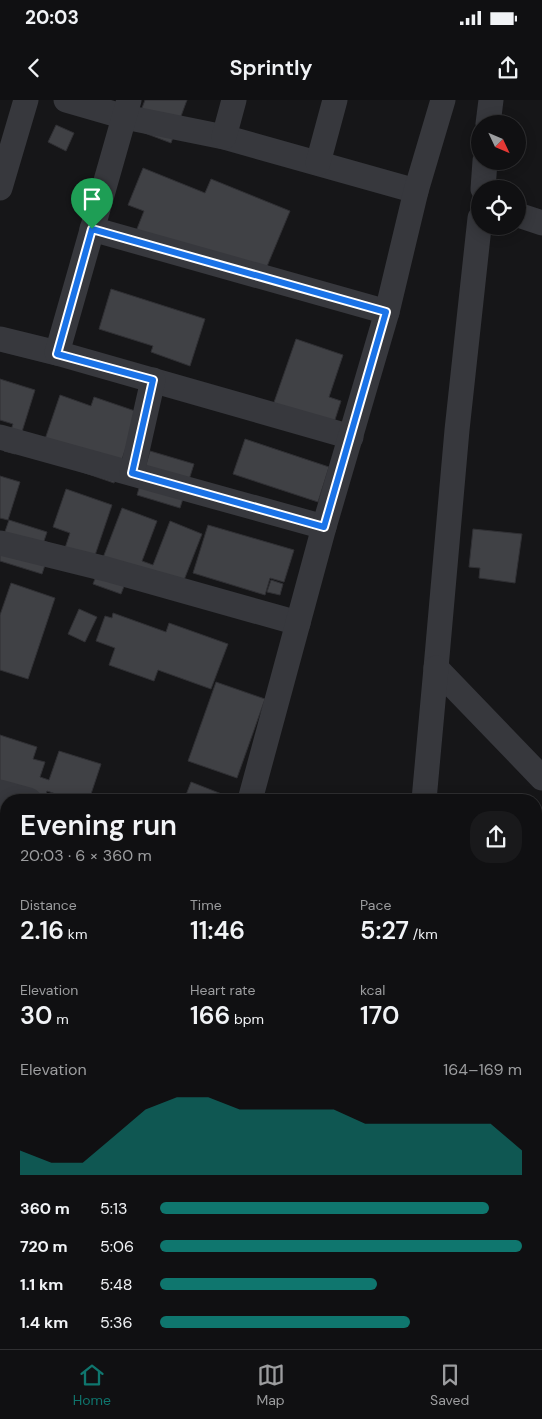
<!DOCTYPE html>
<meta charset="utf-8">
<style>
:root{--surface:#101012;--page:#19191b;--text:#f1f3f6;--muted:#9c9d9f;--line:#303032;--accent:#0f766e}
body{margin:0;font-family:"DM Sans",sans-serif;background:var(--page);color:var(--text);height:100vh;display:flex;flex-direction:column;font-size:19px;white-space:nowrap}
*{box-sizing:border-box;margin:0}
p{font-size:16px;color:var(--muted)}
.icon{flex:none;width:28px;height:28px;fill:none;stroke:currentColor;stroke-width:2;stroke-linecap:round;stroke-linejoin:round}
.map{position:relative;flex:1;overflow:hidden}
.sheet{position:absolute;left:0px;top:694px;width:542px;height:556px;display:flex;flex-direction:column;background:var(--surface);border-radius:20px 20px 0 0;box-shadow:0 2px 12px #0003,0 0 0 1px var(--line)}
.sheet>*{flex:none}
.needle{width:32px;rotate:134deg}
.controls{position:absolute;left:471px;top:15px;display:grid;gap:10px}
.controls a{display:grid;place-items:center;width:55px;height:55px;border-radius:50%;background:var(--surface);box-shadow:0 2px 12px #0003,0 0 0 1px var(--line);font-size:25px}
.pin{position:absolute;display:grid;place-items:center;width:42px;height:42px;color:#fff;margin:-51px -21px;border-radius:50% 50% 50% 0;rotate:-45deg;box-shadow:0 0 5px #0007}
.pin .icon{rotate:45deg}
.round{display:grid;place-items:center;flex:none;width:52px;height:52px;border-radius:20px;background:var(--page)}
.summary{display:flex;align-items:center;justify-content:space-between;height:85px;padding:0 20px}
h1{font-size:28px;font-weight:600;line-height:38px}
.metrics{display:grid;grid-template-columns:repeat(3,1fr);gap:8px;height:85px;padding:5px 20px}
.metrics div{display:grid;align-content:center}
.metrics b{font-size:25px;font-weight:600}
.metrics small{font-size:14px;font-weight:400}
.metrics p{font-size:14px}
.chart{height:140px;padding:10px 20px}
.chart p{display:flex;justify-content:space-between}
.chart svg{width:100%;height:90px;margin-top:5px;fill:var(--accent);opacity:.7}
ul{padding:0 20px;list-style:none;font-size:16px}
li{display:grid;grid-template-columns:80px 60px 1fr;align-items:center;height:38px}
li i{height:12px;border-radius:6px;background:var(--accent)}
.status{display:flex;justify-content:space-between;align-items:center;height:35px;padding:0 25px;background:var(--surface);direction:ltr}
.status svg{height:14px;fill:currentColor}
header{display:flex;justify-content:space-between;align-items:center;height:65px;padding:0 20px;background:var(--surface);font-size:22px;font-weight:600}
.tab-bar{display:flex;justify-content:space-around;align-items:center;height:70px;border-top:1px solid var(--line);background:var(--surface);font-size:14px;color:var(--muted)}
.tab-bar a{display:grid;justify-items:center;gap:2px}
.tab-bar .active{color:var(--accent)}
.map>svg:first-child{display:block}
.building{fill:#404145;stroke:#303034}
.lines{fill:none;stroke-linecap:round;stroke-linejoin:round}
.minor{stroke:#37383d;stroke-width:25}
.major{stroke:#53555c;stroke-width:28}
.route-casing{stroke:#fff;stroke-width:10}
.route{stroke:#1a73e8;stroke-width:6}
</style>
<div class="status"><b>20:03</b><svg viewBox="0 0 49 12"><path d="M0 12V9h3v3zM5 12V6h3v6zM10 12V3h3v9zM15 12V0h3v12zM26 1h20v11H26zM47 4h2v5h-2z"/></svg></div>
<header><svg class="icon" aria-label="back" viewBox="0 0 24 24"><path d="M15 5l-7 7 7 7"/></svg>Sprintly<svg class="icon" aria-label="share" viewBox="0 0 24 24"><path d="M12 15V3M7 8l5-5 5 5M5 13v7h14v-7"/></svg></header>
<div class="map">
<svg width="542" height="1249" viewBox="0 0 542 1249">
<rect width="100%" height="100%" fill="#161618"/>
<g class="building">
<path d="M145 0H187L171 43 134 29Z"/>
<path d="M56 25 74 33 66 51 48 42Z"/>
<path d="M143 68 205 93 211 79 290 111 263 176 133 139 144 111 128 105Z"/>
<path d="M111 189 205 219 190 266 151 252 153 246 99 229Z"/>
<path d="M296 239 343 255 329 297 341 301 331 332 271 311Z"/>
<path d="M0 279 35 290 15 354 4 351 13 324 0 320Z"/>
<path d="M60 295 91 306 94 297 138 312 114 383 39 357Z"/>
<path d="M245 339 329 367 318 402 233 374Z"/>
<path d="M150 351 194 364 180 408 137 395Z"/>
<path d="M0 376 20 382 8 420 0 418Z"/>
<path d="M66 389 112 405 89 473 60 463 70 433 53 427Z"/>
<path d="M122 408 157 421 142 461 153 465 170 421 202 434 177 498 130 471 121 494 93 484Z"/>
<path d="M9 420 47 432 44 441 52 444 42 474 0 461V446Z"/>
<path d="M208 425 294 450 284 482 270 478 265 495 193 473Z"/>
<path d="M473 429 522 434 515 483 479 478 480 468 469 467Z"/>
<path d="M271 480 283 484 280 495 267 492Z"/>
<path d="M11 483 55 498 28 579 0 570V515Z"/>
<path d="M79 509 97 517 85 542 68 534Z"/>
<path d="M113 513 166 532 169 523 228 544 211 589 158 570 154 581 109 565 115 548 96 541 105 516 112 518Z"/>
<path d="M216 582 265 599 237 678 188 661Z"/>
<path d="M0 635 37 647 33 659 45 662 40 677 49 680 59 651 101 664 89 700H74L47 691 44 700H6V723L4 730 0 728Z"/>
<path d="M191 682 237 700H184Z"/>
<path d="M0 743 6 745V784L1 797H0Z"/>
<path d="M6 867V1044L0 1042V886Z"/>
<path d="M188 1244H222L239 1249H186Z"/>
</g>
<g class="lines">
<g class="minor">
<path d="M66 0 125 17 224 37 416 91"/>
<path d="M488 24 491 0"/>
<path d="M224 37 234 0"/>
<path d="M318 63 335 0"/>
<path d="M0 88 26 0"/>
<path d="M483 89 485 61"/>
<path d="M518 115 542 123"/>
<path d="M480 118 457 330 436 568 542 678"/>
<path d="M92 129 387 212"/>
<path d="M0 239 57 253 351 337"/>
<path d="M57 253 129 0"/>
<path d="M0 337 324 427"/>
<path d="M132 373 153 280"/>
<path d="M0 443 106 469 298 523"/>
<path d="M0 692 29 700"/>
<path d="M250 700 324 427 387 212 416 91 443 0"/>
<path d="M424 700 436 568"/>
<path d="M0 835 6 813"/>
<path d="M536 899 542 905"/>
<path d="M536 1120 542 1115"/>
</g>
<g class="major">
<path d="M0 1077 6 1079"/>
<path d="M0 1101 6 1103"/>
<path d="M536 1226 542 1227"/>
<path d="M485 1244 505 1249"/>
</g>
</g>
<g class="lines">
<defs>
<path id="route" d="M92 129 386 212 324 427 132 373 153 280 57 254Z"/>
</defs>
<use href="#route" class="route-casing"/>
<use href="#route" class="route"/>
</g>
</svg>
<div class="controls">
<a><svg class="needle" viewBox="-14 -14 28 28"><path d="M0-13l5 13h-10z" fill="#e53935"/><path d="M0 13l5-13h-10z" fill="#9c9d9f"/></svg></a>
<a><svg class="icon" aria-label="locate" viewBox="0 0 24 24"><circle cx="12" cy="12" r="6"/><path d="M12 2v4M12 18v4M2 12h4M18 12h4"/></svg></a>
</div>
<div class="pin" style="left:92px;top:129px;background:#1e9e55"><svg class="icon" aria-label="arrive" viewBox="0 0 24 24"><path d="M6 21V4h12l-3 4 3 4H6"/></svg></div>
<section class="sheet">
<div class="summary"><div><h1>Evening run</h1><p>20:03 · 6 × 360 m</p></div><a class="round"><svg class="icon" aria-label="share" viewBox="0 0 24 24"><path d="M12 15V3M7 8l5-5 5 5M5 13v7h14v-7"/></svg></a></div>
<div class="metrics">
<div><p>Distance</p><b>2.16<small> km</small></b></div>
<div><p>Time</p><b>11:46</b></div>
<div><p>Pace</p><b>5:27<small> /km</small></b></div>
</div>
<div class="metrics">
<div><p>Elevation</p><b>30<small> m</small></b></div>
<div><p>Heart rate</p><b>166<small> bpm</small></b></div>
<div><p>kcal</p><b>170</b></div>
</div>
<div class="chart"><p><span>Elevation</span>164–169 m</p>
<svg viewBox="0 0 160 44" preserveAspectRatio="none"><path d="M0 44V32L10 38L20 38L30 25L40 12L50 6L60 6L70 12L80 12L90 12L100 12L110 19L120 19L130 19L140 19L150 19L160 32V44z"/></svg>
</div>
<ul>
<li><b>360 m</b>5:13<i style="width:91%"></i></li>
<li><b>720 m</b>5:06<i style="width:100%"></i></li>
<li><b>1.1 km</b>5:48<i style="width:60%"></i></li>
<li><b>1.4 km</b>5:36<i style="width:69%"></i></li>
</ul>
</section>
</div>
<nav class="tab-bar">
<a class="active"><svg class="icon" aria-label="home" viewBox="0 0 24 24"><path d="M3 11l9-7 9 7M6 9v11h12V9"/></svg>Home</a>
<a><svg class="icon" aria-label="map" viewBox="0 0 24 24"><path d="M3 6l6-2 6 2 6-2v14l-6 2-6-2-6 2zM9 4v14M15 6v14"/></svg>Map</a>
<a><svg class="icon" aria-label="saved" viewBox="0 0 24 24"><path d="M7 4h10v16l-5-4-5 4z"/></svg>Saved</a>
</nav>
